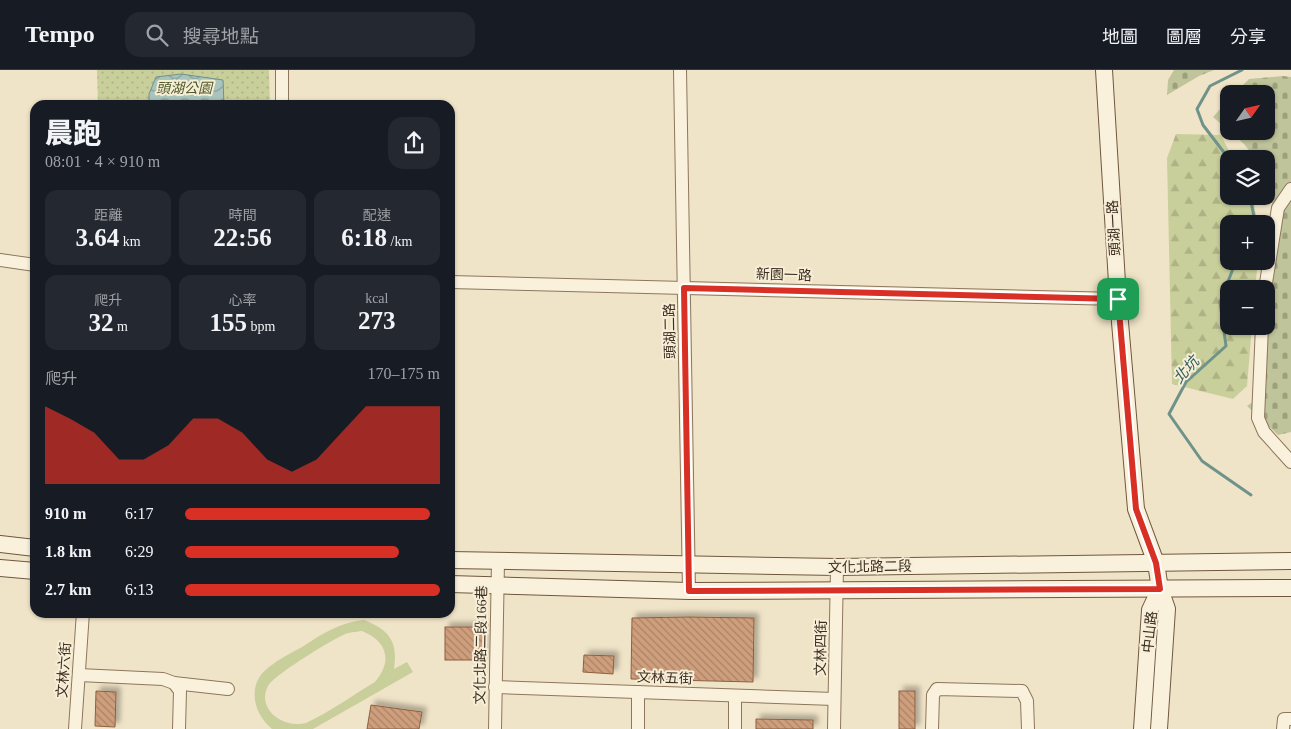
<!DOCTYPE html>
<html lang="zh-TW">
<meta charset="utf-8">
<style>
:root{--surface:#171b24;--page:#242831;--text:#f1f3f6;--muted:#9ea1a6;--line:#363941;--accent:#d93025}
body{margin:0;font-family:"Times New Roman","Noto Sans TC",serif;background:var(--page);color:var(--text);height:100vh;display:flex;flex-direction:column;font-size:19px;white-space:nowrap}
*{box-sizing:border-box;margin:0}
p{font-size:16px;color:var(--muted)}
.icon{flex:none;width:28px;height:28px;fill:none;stroke:currentColor;stroke-width:2;stroke-linecap:round;stroke-linejoin:round}
.map{position:relative;flex:1;overflow:hidden}
.sheet{position:absolute;left:30px;top:30px;width:425px;height:518px;display:flex;flex-direction:column;background:var(--surface);border-radius:15px;box-shadow:0 1px 4px #0004}
.sheet>*{flex:none}
.needle{width:32px;rotate:56deg}
.buttons{position:absolute;left:1220px;top:15px;display:grid;gap:10px}
.buttons a{display:grid;place-items:center;width:55px;height:55px;border-radius:10px;background:var(--surface);box-shadow:0 1px 4px #0004;font-size:25px}
.pin{position:absolute;display:grid;place-items:center;width:42px;height:42px;color:#fff;margin:-21px;border-radius:10px;box-shadow:0 2px 8px #0006}
.round{display:grid;place-items:center;flex:none;width:52px;height:52px;border-radius:15px;background:var(--page)}
.summary{display:flex;align-items:center;justify-content:space-between;height:85px;padding:0 15px}
h1{font-size:28px;font-weight:800;line-height:38px}
.metrics{display:grid;grid-template-columns:repeat(3,1fr);gap:8px;height:85px;padding:5px 15px}
.metrics div{display:grid;align-content:center;border-radius:12px;background:var(--page);text-align:center}
.metrics b{font-size:25px;font-weight:800}
.metrics small{font-size:14px;font-weight:400}
.metrics p{font-size:14px}
.chart{height:140px;padding:10px 15px}
.chart p{display:flex;justify-content:space-between}
.chart svg{width:100%;height:90px;margin-top:5px;fill:var(--accent);opacity:.7}
ul{padding:0 15px;list-style:none;font-size:16px}
li{display:grid;grid-template-columns:80px 60px 1fr;align-items:center;height:38px}
li i{height:12px;border-radius:6px;background:var(--accent)}
header{display:flex;align-items:center;gap:30px;box-sizing:border-box;height:70px;padding:0 25px;background:var(--surface);border-bottom:1px solid var(--line)}
header strong{font-size:24px}
nav{display:flex;gap:28px;margin-inline-start:auto;font-size:18px}
.search{width:350px;height:45px;background:var(--page);display:flex;align-items:center;gap:12px;box-sizing:border-box;padding:0 18px;border-radius:15px;color:var(--muted);font-size:19px}
.map>svg:first-child{display:block}
.forest{fill:url(#forest-firs)}
.cemetery{fill:url(#cemetery-stones)}
.park{fill:url(#park-dots)}
.pitch{fill:#c9cf9b;fill-rule:evenodd}
.water{fill:url(#water-waves);stroke:#6f938a}
.lines{fill:none;stroke-linecap:round;stroke-linejoin:round}
.stream{stroke:#6f938a;stroke-width:3}
.building{fill:url(#building-back-hatch);stroke:#8d5f41;filter:url(#shadow)}
.street-casing{stroke:#8d765c;stroke-width:14}
.secondary-casing{stroke:#6f573f;stroke-width:18}
.street{stroke:#faf1dc;stroke-width:12}
.secondary{stroke:#faf1dc;stroke-width:16}
.route-casing{stroke:#fff;stroke-width:10}
.route{stroke:#d93025;stroke-width:6}
.labels{text-anchor:middle;dominant-baseline:central;stroke-width:4;stroke-linejoin:round;paint-order:stroke}
.park-label{font-size:14px;font-style:italic;fill:#4d5a26;stroke:#f7eed8}
.street-label{font-size:14px;fill:#3d2e20;stroke:#f7eed8}
.water-label{font-size:15px;font-style:italic;fill:#2f5d5a;stroke:#f7eed8}
</style>
<header>
<strong>Tempo</strong>
<div class="search"><svg class="icon" aria-label="search" viewBox="0 0 24 24"><circle cx="10" cy="10" r="6"/><path d="M15 15l6 6"/></svg>搜尋地點</div>
<nav><a>地圖</a><a>圖層</a><a>分享</a></nav>
</header>
<div class="map">
<svg width="1291" height="659" viewBox="0 0 1291 659">
<defs>
<pattern id="forest-firs" width="22" height="20" patternUnits="userSpaceOnUse" patternTransform="scale(1.25)"><rect width="22" height="20" fill="#c9cf9b"/><path d="M5 1l3.5 6h-7zM16 11l3.5 6h-7z" fill="#aeb285"/></pattern>
<pattern id="cemetery-stones" width="16" height="16" patternUnits="userSpaceOnUse" patternTransform="scale(1.25)"><rect width="16" height="16" fill="#bfc49a"/><path d="M2 7V4a2 2 0 0 1 4 0v3zM10 15v-3a2 2 0 0 1 4 0v3z" fill="#9ca07d"/></pattern>
<pattern id="park-dots" width="8" height="8" patternUnits="userSpaceOnUse" patternTransform="scale(1.25)"><rect width="8" height="8" fill="#c9cf9b"/><path d="M2 2h.1M6 6h.1" fill="none" stroke="#aeb285" stroke-width="1.8" stroke-linecap="round"/></pattern>
<pattern id="water-waves" width="16" height="10" patternUnits="userSpaceOnUse" patternTransform="scale(1.25)"><rect width="16" height="10" fill="#a9c4bc"/><path d="M0 5q4-4 8 0t8 0" fill="none" stroke="#8ba098"/></pattern>
<pattern id="building-back-hatch" width="6" height="6" patternUnits="userSpaceOnUse" patternTransform="scale(1.25)"><rect width="6" height="6" fill="#cf9f7d"/><path d="M-1 5l2 2M0 0l6 6M5-1l2 2" fill="none" stroke="#a98266"/></pattern>
<filter id="shadow"><feDropShadow dx="4.5" dy="-4.5" stdDeviation="2.5" flood-color="#0004"/></filter>
</defs>
<rect width="100%" height="100%" fill="#f0e4c8"/>
<path class="forest" d="M1176 64 1221 65 1233 89H1229V126L1253 127 1257 154H1229V191H1258L1255 219H1229V256H1252L1247 316 1233 329 1172 314 1167 88Z"/>
<g class="cemetery">
<path d="M1174 0H1214L1199 6 1167 25 1168 10Z"/>
<path d="M1283 6 1291 7V362L1278 365 1247 336 1263 325C1263 292 1264 258 1269 225 1274 197 1283 170 1280 141L1265 126 1266 112 1269 110 1266 105V89H1256L1244 74 1229 61H1266V24H1234L1249 9Z"/>
<path d="M1229 29V61L1213 47Z"/>
</g>
<path class="park" d="M97 0H269L270 35H98Z"/>
<path class="pitch" d="M364 550C390 560 398 572 394 599L407 592 413 602 313 659H272C253 643 246 614 269 597 279 589 291 583 302 577 322 564 340 552 364 550ZM362 561C387 571 393 591 375 612 353 625 330 642 306 653 283 659 256 639 268 616 274 605 330 571 343 565 349 562 355 562 362 561Z"/>
<path class="water" d="M181 4 223 10 224 35H149V24L156 7Z"/>
<g class="lines">
<g class="stream">
<path d="M1229 89 1203 55 1197 39 1210 16 1242 0"/>
<path d="M1250 126 1254 147 1251 154"/>
<path d="M1236 191 1220 232 1226 276 1186 312 1169 344 1202 391 1251 425"/>
</g>
</g>
<g class="building">
<path d="M689 547 754 548 753 612 631 609 632 548Z"/>
<rect x="445" y="557" width="38" height="33"/>
<path d="M584 585 614 586 613 604 583 602Z"/>
<path d="M96 621 116 622 115 657 95 656Z"/>
<rect x="899" y="621" width="16" height="38"/>
<path d="M371 635 422 642 419 659H367Z"/>
<path d="M756 649 813 650V659H756Z"/>
</g>
<g class="lines">
<defs>
<g id="street">
<path d="M282 0V35"/>
<path d="M680 0 689 521"/>
<path d="M0 190 35 195"/>
<path d="M450 212 1118 229"/>
<path d="M1265 219 1278 138 1291 119"/>
<path d="M1262 256 1258 348 1264 362 1291 392"/>
<path d="M79 605 163 609 174 613 180 621 179 659"/>
<path d="M174 613 228 619"/>
<path d="M495 617 834 629"/>
<path d="M638 622V659"/>
<path d="M735 626V659"/>
<path d="M75 659 83 542"/>
<path d="M495 659 498 491"/>
<path d="M834 659 837 497"/>
<path d="M932 659 933 625 937 619 1022 621 1027 631 1028 659"/>
<path d="M1283 659 1284 649H1291"/>
</g>
<g id="secondary">
<path d="M1104 0 1118 229 1136 439 1156 493 1160 519 1167 539 1159 659"/>
<path d="M0 474 35 478"/>
<path d="M450 490 837 497 1291 491"/>
<path d="M0 498 35 501"/>
<path d="M450 514 689 521 1291 518"/>
<path d="M1142 659 1150 540 1160 519"/>
</g>
</defs>
<use href="#street" class="street-casing"/>
<use href="#secondary" class="secondary-casing"/>
<use href="#street" class="street"/>
<use href="#secondary" class="secondary"/>
</g>
<g class="lines">
<defs>
<path id="route" d="M684 218 1118 229 1136 439 1156 493 1160 519 689 521Z"/>
</defs>
<use href="#route" class="route-casing"/>
<use href="#route" class="route"/>
</g>
<g class="labels">
<g class="park-label">
<text x="184" y="18">頭湖公園</text>
</g>
<g class="street-label">
<text transform="translate(1114 158) rotate(-93)">頭湖一路</text>
<text transform="translate(784 205) rotate(2)">新園一路</text>
<text transform="translate(670 261) rotate(-91)">頭湖二路</text>
<text transform="translate(870 497) rotate(-1)">文化北路二段</text>
<text transform="translate(1150 562) rotate(-84)">中山路</text>
<text transform="translate(481 575) rotate(-89)">文化北路二段166巷</text>
<text transform="translate(821 578) rotate(-89)">文林四街</text>
<text transform="translate(64 600) rotate(-86)">文林六街</text>
<text transform="translate(665 608) rotate(2)">文林五街</text>
</g>
<g class="water-label">
<text transform="translate(1186 300) rotate(-48)">北坑</text>
</g>
</g>
</svg>
<div class="buttons">
<a><svg class="needle" viewBox="-14 -14 28 28"><path d="M0-13l5 13h-10z" fill="#e53935"/><path d="M0 13l5-13h-10z" fill="#9ea1a6"/></svg></a>
<a><svg class="icon" aria-label="layers" viewBox="0 0 24 24"><path d="M12 4l9 5-9 5-9-5zM3 14l9 5 9-5"/></svg></a>
<a>+</a>
<a>−</a>
</div>
<div class="pin" style="left:1118px;top:229px;background:#1e9e55"><svg class="icon" aria-label="arrive" viewBox="0 0 24 24"><path d="M6 21V4h12l-3 4 3 4H6"/></svg></div>
<section class="sheet">
<div class="summary"><div><h1>晨跑</h1><p>08:01 · 4 × 910 m</p></div><a class="round"><svg class="icon" aria-label="share" viewBox="0 0 24 24"><path d="M12 15V3M7 8l5-5 5 5M5 13v7h14v-7"/></svg></a></div>
<div class="metrics">
<div><p>距離</p><b>3.64<small> km</small></b></div>
<div><p>時間</p><b>22:56</b></div>
<div><p>配速</p><b>6:18<small> /km</small></b></div>
</div>
<div class="metrics">
<div><p>爬升</p><b>32<small> m</small></b></div>
<div><p>心率</p><b>155<small> bpm</small></b></div>
<div><p>kcal</p><b>273</b></div>
</div>
<div class="chart"><p><span>爬升</span>170–175 m</p>
<svg viewBox="0 0 160 44" preserveAspectRatio="none"><path d="M0 44V6L10 12L20 19L30 32L40 32L50 25L60 12L70 12L80 19L90 32L100 38L110 32L120 19L130 6L140 6L150 6L160 6V44z"/></svg>
</div>
<ul>
<li><b>910 m</b>6:17<i style="width:96%"></i></li>
<li><b>1.8 km</b>6:29<i style="width:84%"></i></li>
<li><b>2.7 km</b>6:13<i style="width:100%"></i></li>
</ul>
</section>
</div>
